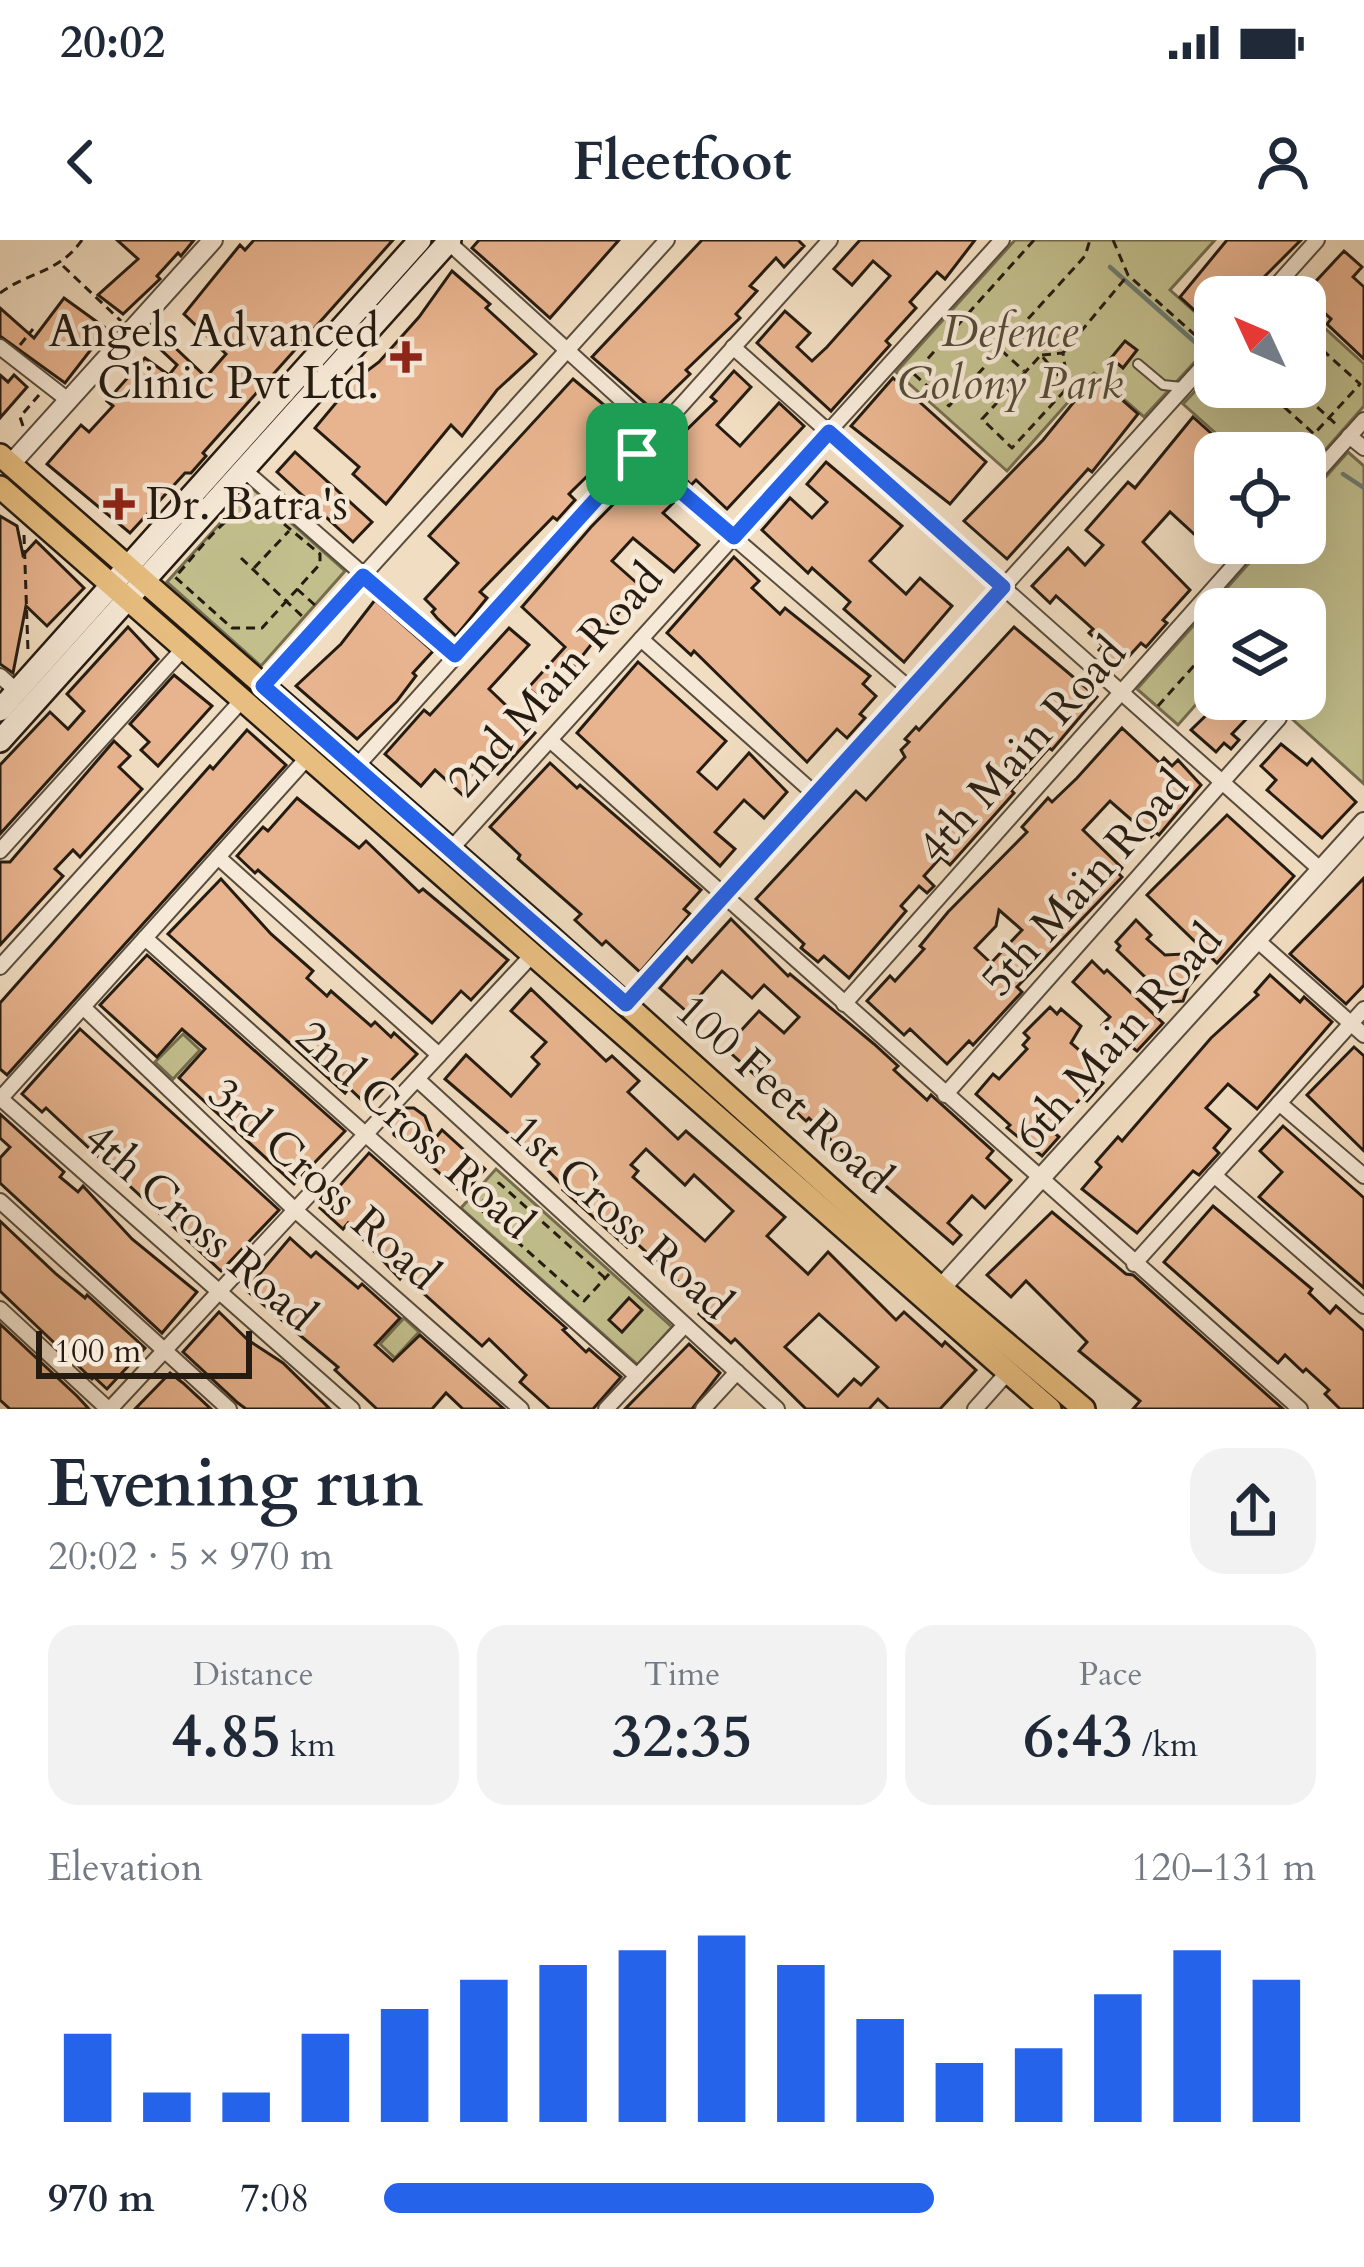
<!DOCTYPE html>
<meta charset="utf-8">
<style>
:root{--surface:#fff;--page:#f2f2f3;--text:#1f2937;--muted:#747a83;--accent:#2563eb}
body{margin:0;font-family:Cardo,serif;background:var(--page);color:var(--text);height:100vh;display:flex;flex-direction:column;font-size:45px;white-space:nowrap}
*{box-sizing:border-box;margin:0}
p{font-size:39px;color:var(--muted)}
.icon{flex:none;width:66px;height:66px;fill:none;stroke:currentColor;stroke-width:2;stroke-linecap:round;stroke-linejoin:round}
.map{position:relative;height:1169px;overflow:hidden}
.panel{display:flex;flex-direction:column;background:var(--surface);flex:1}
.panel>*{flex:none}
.needle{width:78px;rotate:314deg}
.tools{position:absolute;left:1194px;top:36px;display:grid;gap:24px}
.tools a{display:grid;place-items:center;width:132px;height:132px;border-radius:24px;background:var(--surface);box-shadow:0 12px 48px #0002;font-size:60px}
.scale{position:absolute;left:36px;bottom:30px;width:216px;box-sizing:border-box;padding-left:12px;border:6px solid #251b11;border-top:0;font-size:33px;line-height:42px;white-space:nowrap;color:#251b11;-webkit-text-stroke:9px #f6e9d7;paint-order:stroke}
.pin{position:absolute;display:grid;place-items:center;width:102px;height:102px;color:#fff;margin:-51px;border-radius:24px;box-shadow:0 6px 18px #0006}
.round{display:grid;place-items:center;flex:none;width:126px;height:126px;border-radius:36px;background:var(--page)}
.overview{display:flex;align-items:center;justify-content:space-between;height:204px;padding:0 48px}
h1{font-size:66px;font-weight:700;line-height:90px}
.stats{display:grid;grid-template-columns:repeat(3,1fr);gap:18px;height:204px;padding:12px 48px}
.stats div{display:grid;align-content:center;border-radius:30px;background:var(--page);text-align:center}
.stats b{font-size:60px;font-weight:700}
.stats small{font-size:33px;font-weight:400}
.stats p{font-size:33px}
.chart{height:336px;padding:24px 48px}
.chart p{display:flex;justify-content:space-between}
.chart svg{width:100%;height:216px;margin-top:12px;stroke:var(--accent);stroke-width:6}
ul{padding:0 48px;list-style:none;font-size:39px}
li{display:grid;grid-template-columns:192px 144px 1fr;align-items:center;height:90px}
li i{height:30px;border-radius:15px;background:var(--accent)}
.status{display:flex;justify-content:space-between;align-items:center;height:84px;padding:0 60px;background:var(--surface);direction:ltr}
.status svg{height:33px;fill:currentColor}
header{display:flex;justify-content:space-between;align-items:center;height:156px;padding:0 48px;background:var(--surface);font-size:54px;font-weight:700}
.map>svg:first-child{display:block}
.green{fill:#c2bf8d;stroke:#746d4f;stroke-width:3}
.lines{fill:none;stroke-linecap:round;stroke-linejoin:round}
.stream{stroke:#6c7c72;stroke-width:4.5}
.building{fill:#e8b48f;stroke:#251b11;stroke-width:3;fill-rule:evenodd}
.service-casing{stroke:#584c3d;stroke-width:12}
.minor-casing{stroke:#584c3d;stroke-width:18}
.tertiary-casing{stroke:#584c3d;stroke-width:22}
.secondary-casing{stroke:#251b11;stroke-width:26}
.primary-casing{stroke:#251b11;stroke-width:26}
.path{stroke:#251b11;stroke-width:3;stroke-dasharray:9 6;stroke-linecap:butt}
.service{stroke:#f6e9d7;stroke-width:8}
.minor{stroke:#f6e9d7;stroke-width:14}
.tertiary{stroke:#f6e9d7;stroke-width:18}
.secondary{stroke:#f6e9d7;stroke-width:21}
.primary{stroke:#e8be80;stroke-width:21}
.route-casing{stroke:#fff;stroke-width:24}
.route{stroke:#2563eb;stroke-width:15}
.poi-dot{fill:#8f2418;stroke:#f6e9d7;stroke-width:4.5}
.labels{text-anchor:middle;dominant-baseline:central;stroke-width:9;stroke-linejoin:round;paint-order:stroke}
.poi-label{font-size:45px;fill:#251b11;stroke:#f6e9d7;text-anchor:end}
.park-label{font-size:45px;font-style:italic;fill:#544c36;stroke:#f6e9d7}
.street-label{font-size:45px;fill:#251b11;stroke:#f6e9d7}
</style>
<div class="status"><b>20:02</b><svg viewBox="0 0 49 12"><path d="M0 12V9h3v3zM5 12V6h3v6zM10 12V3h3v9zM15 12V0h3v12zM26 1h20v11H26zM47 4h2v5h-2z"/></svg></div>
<header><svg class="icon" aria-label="back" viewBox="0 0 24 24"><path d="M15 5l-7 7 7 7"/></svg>Fleetfoot<svg class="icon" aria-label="person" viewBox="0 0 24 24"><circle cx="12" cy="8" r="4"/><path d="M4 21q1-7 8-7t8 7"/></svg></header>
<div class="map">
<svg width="1364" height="1169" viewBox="0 0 1364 1169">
<rect width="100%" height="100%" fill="#f1ddc1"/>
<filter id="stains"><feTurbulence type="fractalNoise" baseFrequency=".00167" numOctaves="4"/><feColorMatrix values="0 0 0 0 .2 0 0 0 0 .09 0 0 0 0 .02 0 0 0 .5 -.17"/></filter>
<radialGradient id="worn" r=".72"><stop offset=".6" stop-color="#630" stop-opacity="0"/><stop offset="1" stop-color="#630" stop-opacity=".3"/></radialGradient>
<g class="green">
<path d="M1015 0H1215L1170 50 1215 90V100L1144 177 1094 133 1007 231 896 132Z"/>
<path d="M1305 70 1364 124V166L1305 233V213H1238L1183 164 1215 130V147H1305Z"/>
<path d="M1348 212 1364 226V544L1270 459H1305V369H1215V443L1178 485 1137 449 1267 303H1305V260Z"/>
<path d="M252 248 345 331 261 426 167 342Z"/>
<path d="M183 794 200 810 173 839 155 822Z"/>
<path d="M496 929 672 1087 638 1125 461 968Z"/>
<path d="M404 1078 419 1092 395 1118 380 1104Z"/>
</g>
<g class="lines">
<g class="stream">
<path d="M1110 27 1197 104"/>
<path d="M1343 234 1364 248"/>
</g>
</g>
<g class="building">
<path d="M117 0H194L181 16 178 13 157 36 160 39 123 74 98 55 138 19Z"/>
<path d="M254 0H393L203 213 206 216 191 233H185L130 293 47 224 81 185 89 192 113 166 107 161 145 118 169 135 177 125 158 107 166 99 206 137 226 114 184 74 240 5 245 10Z"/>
<path d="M479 0H619L550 78 472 8Z"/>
<path d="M702 0H798L804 6 784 27 776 18 750 46 757 51 736 74 740 78 686 130 690 134 653 170 592 117Z"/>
<path d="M860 0H975L945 39 937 32 910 62 916 68 886 101 890 105 831 171 757 103 785 71 810 93 797 107 812 121 827 107 890 36 873 21 852 45 834 29Z"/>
<path d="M1227 0H1301L1244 57H1215V89L1180 57Z"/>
<path d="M1344 11 1362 27 1353 37 1364 47V119L1327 84 1331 79 1304 54Z"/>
<path d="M452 31 490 64 486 68 536 114 497 150 462 196 451 185 386 264 353 234 359 227 315 188 355 140 379 122 419 77Z"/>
<path d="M64 58 107 89 65 143 0 96V68L34 98Z"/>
<path d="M1125 101 1137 110 1123 128 1111 118Z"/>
<path d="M734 131 751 147 717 185 740 206 779 163 804 186 727 269 696 240 691 245 662 214 716 161 711 157Z"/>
<path d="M0 135 8 142 14 135 27 147 0 178Z"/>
<path d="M1095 136 1138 174 1092 232 1088 229 1007 319 964 281 1043 200Z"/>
<path d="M893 138 986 222 950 264 851 186Z"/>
<path d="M573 139 634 190 569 254 575 260 557 280 553 277 480 352 487 358 456 396 437 378 432 372 435 369 425 359 458 323 429 296Z"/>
<path d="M1193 177 1233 213H1215V303H1232L1219 317 1170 272 1143 302 1190 350 1163 380 1167 383 1146 407 1141 403 1118 428 1099 410 1103 406 1089 393 1093 389 1056 356 1050 363 1032 346 1068 308 1085 325 1103 305 1086 290 1128 242 1135 248Z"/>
<path d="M295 212 372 282 353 302 277 232Z"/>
<path d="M826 222 902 286 870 321 906 354 920 338 952 366 904 422 844 369 850 362 812 328 808 333 762 290 790 258 812 278 827 262 807 244Z"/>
<path d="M642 235 673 263 663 273 699 305 674 332 633 298 612 321 647 352 628 373 622 369 594 401 568 434 574 439 549 466 528 448 565 407 522 367 591 287Z"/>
<path d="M0 276 17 286 23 315 36 301 84 348 47 386 26 366 13 433 0 424Z"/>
<path d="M734 317 759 341 752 348 780 374 785 368 870 436 863 444 876 456 860 474 865 478 847 498 837 489 807 522 694 411 691 415 667 393Z"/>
<path d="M375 360 433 411 413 433 416 436 397 461 357 499 296 446 341 404Z"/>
<path d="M128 387 158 419 0 594V525L50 472 68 489 84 471 67 454Z"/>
<path d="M1014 387 1097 457 1052 510 1049 508 1011 550 1014 553 950 625 941 617 924 636 934 646 927 653 919 646 901 666 906 671 849 738 824 716 818 722 801 708 804 704 756 659 856 551 866 560 905 517 901 510 909 502 905 499 916 487 919 490Z"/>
<path d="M509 388 529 405 489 449 535 493 498 534 492 528 466 558 435 530 421 546 385 514 424 470 430 475Z"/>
<path d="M638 422 726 501 698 532 717 549 749 513 787 552 764 578 744 560 715 592 735 609 720 626 577 493Z"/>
<path d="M174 435 212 466 158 526 141 510 149 502 130 484Z"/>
<path d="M1223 459H1245L1256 469 1232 494 1239 500 1231 509 1224 503 1216 512 1191 490Z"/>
<path d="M1122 488 1160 523 1164 518 1172 526 1178 520 1201 545 1159 595 1155 592 1151 597 1110 561 1083 590 1122 628 1118 633 1122 637 1017 747 1022 752 973 805 969 801 947 824 910 789 904 795 867 761 890 736 895 741 924 709 920 706 948 672 1027 592 1022 587 1048 558 1052 562 1077 538ZM999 670 1022 690 991 723 975 708 996 686Z"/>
<path d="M247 490 286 525 7 835 0 829V763L210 526 213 529Z"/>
<path d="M114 501 130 516 119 527 142 549 80 617 73 610 55 629 63 636 0 705V622H10Z"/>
<path d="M1281 504 1307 525 1312 519 1356 562 1322 598 1267 550 1276 540 1261 526Z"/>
<path d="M550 523 577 548 580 545 701 650 684 669 690 674 640 732 606 701 602 705 575 680 581 674 518 619 520 615 490 587Z"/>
<path d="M297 558 359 608 366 601 419 652 423 649 508 720 471 760 461 751 432 783 258 630 255 633 237 616 263 587 268 591Z"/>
<path d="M1227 575 1294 636 1217 723 1147 655Z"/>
<path d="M1364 638V745L1346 764 1290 714Z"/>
<path d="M221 639 271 694 313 731 307 738 327 756 331 751 371 786 375 782 391 797 394 793 417 814 367 865 349 848 345 853 168 694Z"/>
<path d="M731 679 788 736 790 734 874 804 898 826 894 830 927 860 931 855 993 911 987 918 1011 940 985 968 972 956 948 983 961 995 953 1004 866 929 863 932 809 878 806 881 725 808 759 771 784 793 799 777 764 745 752 758 722 731 686 771 660 748 687 717 692 722Z"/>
<path d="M1136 680 1151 695 1147 699 1165 715 1203 713 1202 730 1188 747 1183 761 1171 762 1117 710 1120 706 1116 702Z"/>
<path d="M147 715 345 891 294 944 179 838 205 809 182 789 157 817 100 765Z"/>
<path d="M1092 721 1104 733 1107 730 1163 783 1137 811 1102 785 1110 777 1073 742Z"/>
<path d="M1270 735 1300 762 1304 757 1332 782 1257 869 1228 844 1206 868 1230 889 1214 908 1219 913 1199 935 1193 931 1137 993 1082 949 1101 927 1096 922 1118 897 1122 901 1211 798 1258 755 1255 752Z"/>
<path d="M531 749 606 821 612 816 639 841 628 852 678 899 686 891 785 977 767 996 808 1034 828 1012 896 1080 904 1072 942 1106 945 1102 976 1130 940 1169H889L878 1159 869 1169H806L735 1099 731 1103 699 1074 706 1067 633 1000 627 1007 563 950 565 948 530 912 445 839 466 815 511 856 539 824 532 817 546 802 511 771ZM646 909 685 945 694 935 733 971 705 1001 633 937 638 931 631 925ZM819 1074 878 1127 861 1145 854 1139 838 1156 785 1107Z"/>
<path d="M1050 767 1057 774 1061 769 1081 786 1071 803 1103 831 1100 840 1103 843 1087 861 1082 857 1051 890 1059 897 1042 916 1007 888 1010 885 976 854 993 834 999 839 1027 809 1023 805 1029 798 1024 793Z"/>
<path d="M80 789 279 970 221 1031 46 868 42 872 22 854Z"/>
<path d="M1354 807 1364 816V911L1307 855Z"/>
<path d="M405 868H414L425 876 434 900 442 890 485 929 463 954 419 915 430 903H405L394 895 392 882Z"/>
<path d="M0 874 64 932 60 937 78 952 83 946 132 999 197 1052 162 1093 0 943V918L10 907 0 898Z"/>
<path d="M1283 886 1364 958V1048L1259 957 1282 932 1260 911Z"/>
<path d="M369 913 566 1088 563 1090 586 1112 589 1109 621 1137 593 1169H550L520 1142 526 1135 489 1099 482 1106 403 1035 400 1039 348 983 343 989 320 968Z"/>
<path d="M1213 966 1312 1049 1309 1053 1330 1073 1336 1066 1364 1091V1169H1340L1325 1154 1329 1150 1306 1129 1303 1132 1285 1115 1278 1123 1164 1022Z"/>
<path d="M1052 972 1126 1034 1133 1035 1283 1169H1133L1140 1161 1079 1111 1087 1102 1026 1041 1011 1057 987 1035Z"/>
<path d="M0 981 56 1034 85 1058 87 1055 145 1108 107 1149 94 1137 92 1139 0 1051Z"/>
<path d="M290 998 311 1017 316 1012 358 1048 362 1044 400 1078 375 1105 393 1121 420 1095 504 1169H463L446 1153 432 1169H377L335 1130 338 1127 246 1050Z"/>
<path d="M629 1058 642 1070 622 1092 609 1080Z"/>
<path d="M219 1072 248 1100 283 1123 330 1169H246L238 1163 183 1112Z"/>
<path d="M0 1084 77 1156 89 1169H10L0 1160Z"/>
<path d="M689 1104 720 1133 692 1169H625Z"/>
<path d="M170 1133 183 1143 211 1169H135Z"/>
</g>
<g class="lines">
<defs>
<path id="service" d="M1138 124 1163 145 1182 147"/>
<g id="minor">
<path d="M446 0 657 192"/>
<path d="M1266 57 1317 0"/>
<path d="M0 107 68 160"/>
<path d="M733 107 1321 630"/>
<path d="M1349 196 1364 208"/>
<path d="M637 214 911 450"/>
<path d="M244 230 455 415"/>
<path d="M1305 246 1364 180"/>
<path d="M641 399 816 555"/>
<path d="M0 436 17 451"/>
<path d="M263 446 667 0"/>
<path d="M550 500 1300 1169"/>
<path d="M356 527 830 0"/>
<path d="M451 609 1002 0"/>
<path d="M0 611 183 409"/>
<path d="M218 617 439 815"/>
<path d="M145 698 637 1136"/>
<path d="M1258 701 1364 795"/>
<path d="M0 727 243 459"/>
<path d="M626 764 1215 113"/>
<path d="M844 764 1254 303"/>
<path d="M83 767 295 970 521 1169"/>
<path d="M417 839 777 1169"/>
<path d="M945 855 1279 478"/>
<path d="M0 858 352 1169"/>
<path d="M0 859 308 517"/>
<path d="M1279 863 1364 936"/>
<path d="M1214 935 1364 1066"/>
<path d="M0 961 229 1169"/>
<path d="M1134 1024 1364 769"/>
<path d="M0 1069 108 1169"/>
<path d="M110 1169 534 713"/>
<path d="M606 1169 685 1085"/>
<path d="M703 1169 737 1132"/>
<path d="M975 1169 1007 1133"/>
</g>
<g id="tertiary">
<path d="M10 225 213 0"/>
<path d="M932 1058 1364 582"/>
</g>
<g id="secondary">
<path d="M0 470 420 0"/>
<path d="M0 501 450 0"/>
</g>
<g id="primary">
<path d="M0 215 550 696 941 1048 1084 1169"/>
<path d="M0 247 1050 1169"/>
</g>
</defs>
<use href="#service" class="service-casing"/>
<use href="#minor" class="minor-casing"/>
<use href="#tertiary" class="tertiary-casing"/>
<use href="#secondary" class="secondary-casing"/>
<use href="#primary" class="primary-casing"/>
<g class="path">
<path d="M1034 0 914 134 949 166 1085 16 1090 0"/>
<path d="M1113 0 1128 35 1205 104"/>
<path d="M63 26 121 81"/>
<path d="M0 53C30 31 59 33 82 0"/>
<path d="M20 105 33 89"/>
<path d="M1001 110 1024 131"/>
<path d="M1042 115 1063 113"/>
<path d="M1068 147 1041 115 982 179 1012 208 1068 147 1063 113 1128 35"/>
<path d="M1262 147 1314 194 1360 144 1305 94"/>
<path d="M1295 147 1338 186"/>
<path d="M23 186 20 177 39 155"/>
<path d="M261 265 320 314V324L262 388H232L175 337C198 313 226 268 261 265Z"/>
<path d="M24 295 28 411"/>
<path d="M241 318 305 379"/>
<path d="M254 328 289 291"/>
<path d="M297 349 316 366"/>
<path d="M1158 466 1215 402"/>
<path d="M605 1038 499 943 478 967 584 1061 609 1034"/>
</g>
<use href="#service" class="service"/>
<use href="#minor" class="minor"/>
<use href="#tertiary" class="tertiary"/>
<use href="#secondary" class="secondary"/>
<use href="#primary" class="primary"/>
</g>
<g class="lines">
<defs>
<path id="route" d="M829 192 1003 347 626 764 263 446 363 336 455 415 637 214 734 297Z"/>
</defs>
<use href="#route" class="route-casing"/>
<use href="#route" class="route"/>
</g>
<g class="poi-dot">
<path d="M400 99h12v12h12v12h-12v12h-12v-12h-12v-12h12z"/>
<path d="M113 246h12v12h12v12h-12v12h-12v-12h-12v-12h12z"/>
</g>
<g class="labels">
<g class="poi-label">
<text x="379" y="91">Angels Advanced<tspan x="379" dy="52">Clinic Pvt Ltd.</tspan></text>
<text x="146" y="264" text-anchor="start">Dr. Batra's</text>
</g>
<g class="park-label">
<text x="1010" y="91">Defence<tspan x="1010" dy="52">Colony Park</tspan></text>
</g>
<g class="street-label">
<text transform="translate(555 440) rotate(-48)">2nd Main Road</text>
<text transform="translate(1022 510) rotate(-48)">4th Main Road</text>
<text transform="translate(1085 643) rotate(-48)">5th Main Road</text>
<text transform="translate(1118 797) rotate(-48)">6th Main Road</text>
<text transform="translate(784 854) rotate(42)">100 Feet Road</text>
<text transform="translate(415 890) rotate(42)">2nd Cross Road</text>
<text transform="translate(324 944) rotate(42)">3rd Cross Road</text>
<text transform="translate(621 977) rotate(42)">1st Cross Road</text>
<text transform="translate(200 987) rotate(41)">4th Cross Road</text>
</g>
</g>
<rect width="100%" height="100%" filter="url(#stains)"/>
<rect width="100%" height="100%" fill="url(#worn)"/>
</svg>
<div class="tools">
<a><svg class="needle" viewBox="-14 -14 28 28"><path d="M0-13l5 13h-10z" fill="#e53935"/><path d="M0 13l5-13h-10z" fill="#747a83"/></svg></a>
<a><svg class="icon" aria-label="locate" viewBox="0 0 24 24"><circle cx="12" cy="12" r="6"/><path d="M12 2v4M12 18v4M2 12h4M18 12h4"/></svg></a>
<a><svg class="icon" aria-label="layers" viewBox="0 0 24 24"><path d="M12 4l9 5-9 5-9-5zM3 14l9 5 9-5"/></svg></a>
</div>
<div class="scale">100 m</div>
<div class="pin" style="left:637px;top:214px;background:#1e9e55"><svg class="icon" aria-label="arrive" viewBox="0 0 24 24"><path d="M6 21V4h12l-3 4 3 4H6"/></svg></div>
</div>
<section class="panel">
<div class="overview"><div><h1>Evening run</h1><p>20:02 · 5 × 970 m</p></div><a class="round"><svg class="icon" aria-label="share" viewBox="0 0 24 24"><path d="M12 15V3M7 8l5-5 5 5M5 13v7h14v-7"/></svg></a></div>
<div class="stats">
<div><p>Distance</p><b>4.85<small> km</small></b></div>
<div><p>Time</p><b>32:35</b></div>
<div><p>Pace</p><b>6:43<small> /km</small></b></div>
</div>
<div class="chart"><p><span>Elevation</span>120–131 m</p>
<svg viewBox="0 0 160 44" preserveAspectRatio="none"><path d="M5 44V26M15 44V38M25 44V38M35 44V26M45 44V21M55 44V15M65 44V12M75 44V9M85 44V6M95 44V12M105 44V23M115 44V32M125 44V29M135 44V18M145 44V9M155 44V15"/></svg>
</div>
<ul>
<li><b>970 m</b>7:08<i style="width:59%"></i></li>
</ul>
</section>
